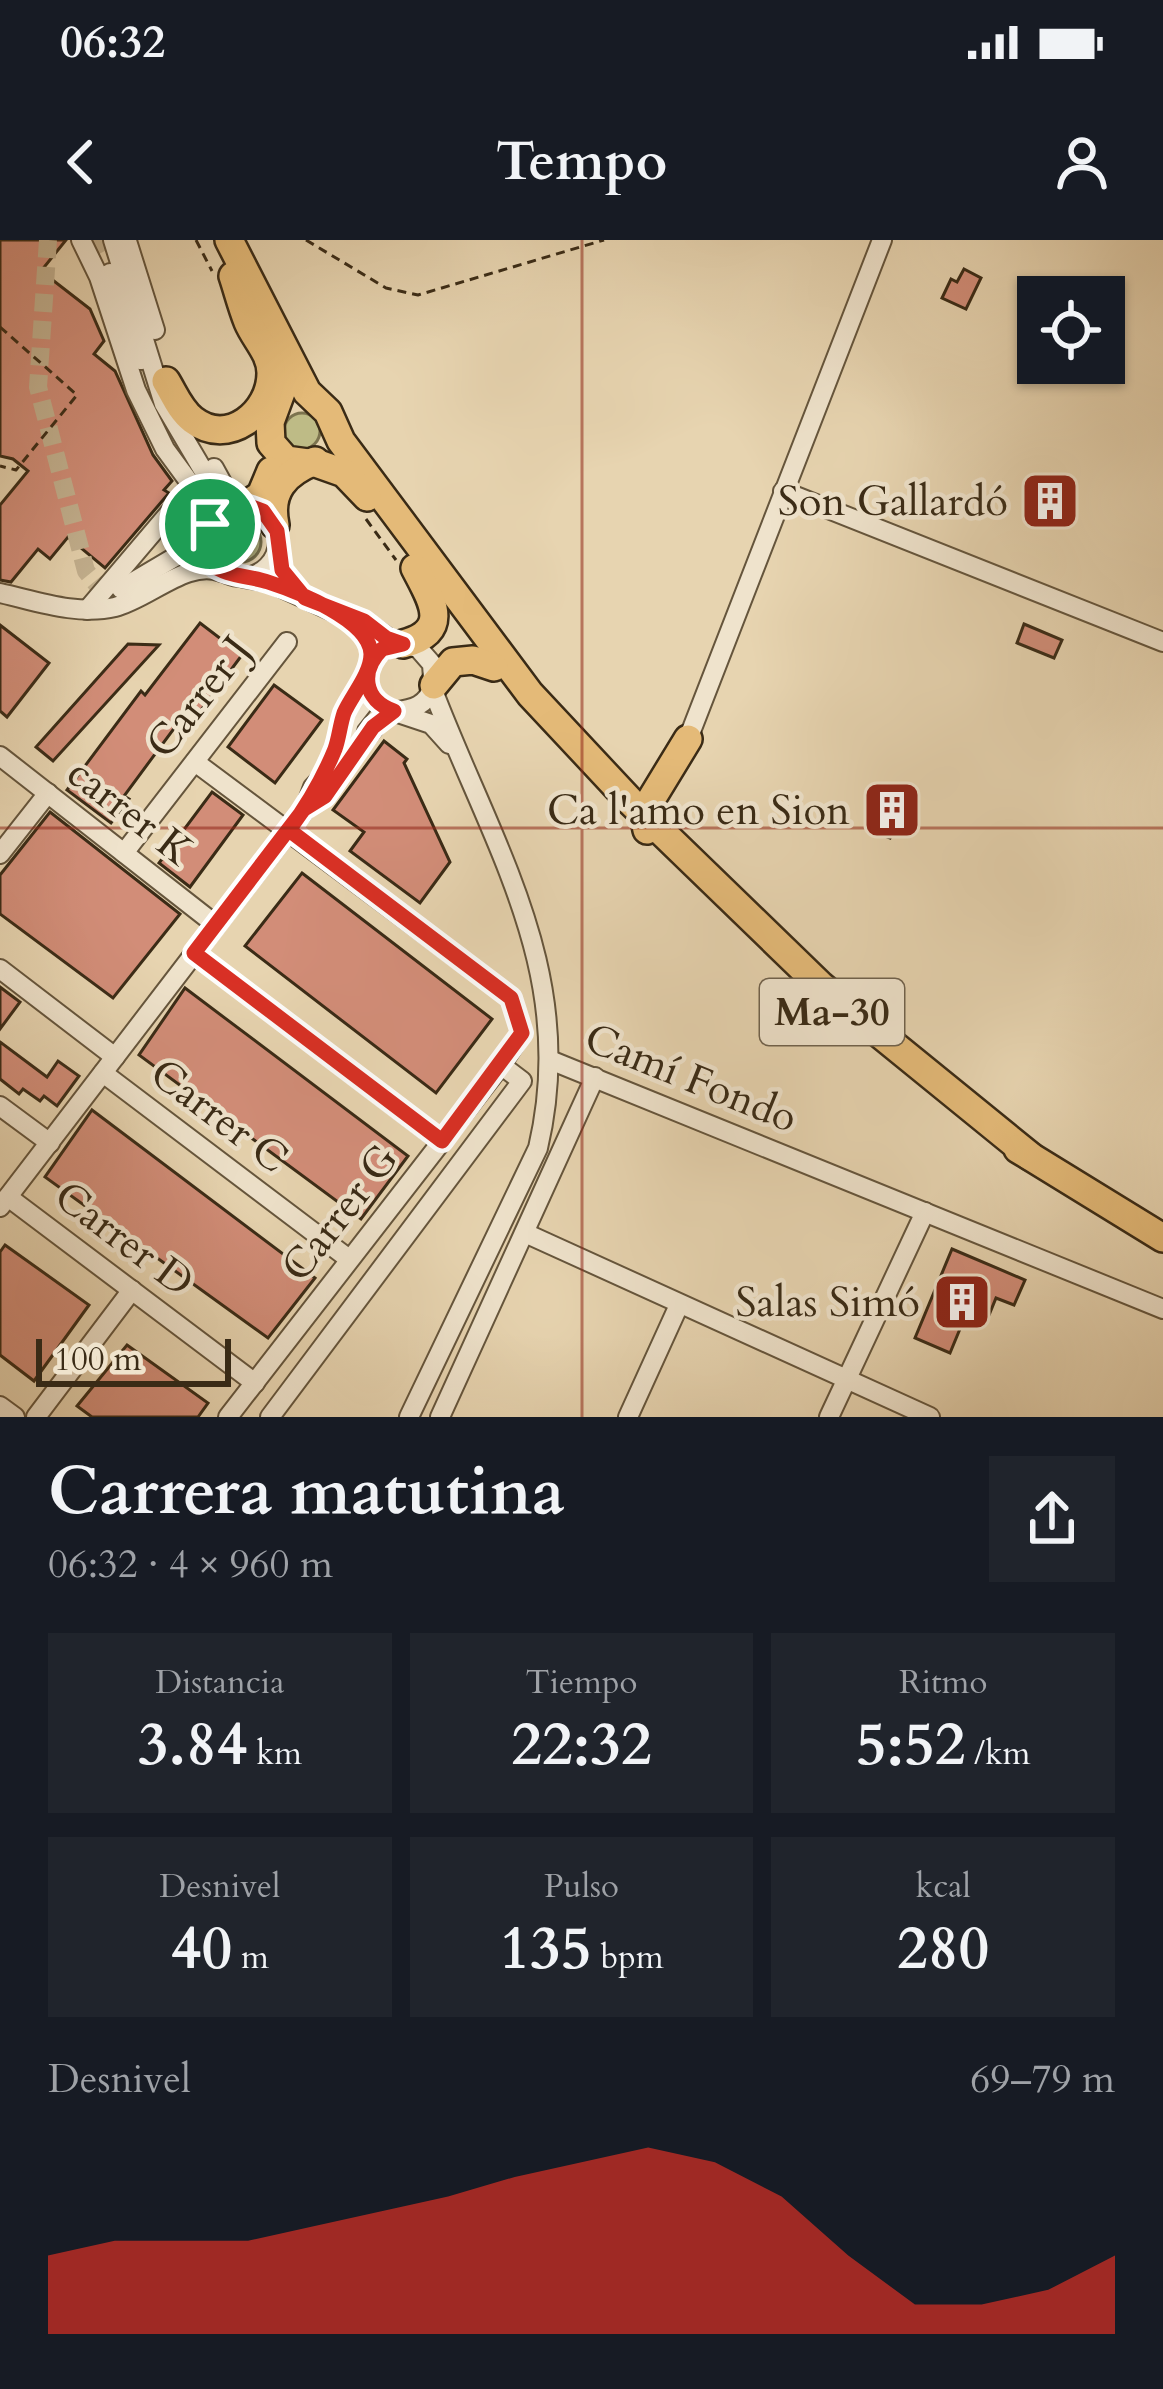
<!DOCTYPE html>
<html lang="es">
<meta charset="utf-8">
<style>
:root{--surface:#171b24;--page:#20242c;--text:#f1f3f6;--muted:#9ea1a6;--accent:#d93025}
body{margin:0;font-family:Cardo,serif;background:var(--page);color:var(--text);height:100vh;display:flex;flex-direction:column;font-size:45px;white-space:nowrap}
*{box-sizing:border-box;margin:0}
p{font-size:39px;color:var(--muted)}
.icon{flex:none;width:66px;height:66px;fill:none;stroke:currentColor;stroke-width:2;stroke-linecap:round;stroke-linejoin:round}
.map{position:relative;height:1177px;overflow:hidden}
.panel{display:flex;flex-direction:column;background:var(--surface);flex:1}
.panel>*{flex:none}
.fabs{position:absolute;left:1017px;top:36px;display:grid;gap:24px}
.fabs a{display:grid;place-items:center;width:108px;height:108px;border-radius:0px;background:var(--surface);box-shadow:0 3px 9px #0004;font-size:60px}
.scale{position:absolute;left:36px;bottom:30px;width:195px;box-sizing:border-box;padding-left:12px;border:6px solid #3a2b16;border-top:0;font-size:33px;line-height:42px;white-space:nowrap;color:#3a2b16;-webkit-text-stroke:9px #efe3cc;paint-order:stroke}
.pin{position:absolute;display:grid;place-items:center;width:102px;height:102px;color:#fff;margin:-51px;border:6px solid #fff;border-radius:50%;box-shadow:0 3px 12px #0007}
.round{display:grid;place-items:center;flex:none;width:126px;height:126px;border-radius:0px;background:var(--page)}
.head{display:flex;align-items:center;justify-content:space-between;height:204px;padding:0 48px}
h1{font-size:66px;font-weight:800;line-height:90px}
.figures{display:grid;grid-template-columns:repeat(3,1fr);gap:18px;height:204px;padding:12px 48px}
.figures div{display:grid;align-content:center;border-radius:0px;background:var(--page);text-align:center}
.figures b{font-size:60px;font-weight:800}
.figures small{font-size:33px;font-weight:400}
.figures p{font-size:33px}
.chart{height:336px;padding:24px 48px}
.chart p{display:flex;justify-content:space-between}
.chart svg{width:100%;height:216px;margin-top:12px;fill:var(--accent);opacity:.7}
.status{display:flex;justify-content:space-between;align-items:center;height:84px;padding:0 60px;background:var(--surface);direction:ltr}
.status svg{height:33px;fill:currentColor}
header{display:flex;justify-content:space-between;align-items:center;height:156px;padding:0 48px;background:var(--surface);font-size:54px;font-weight:800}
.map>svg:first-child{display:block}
.green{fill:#bebb86;stroke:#7c734e;stroke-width:3}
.building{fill:#d28d78;stroke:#3a2b16;stroke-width:3}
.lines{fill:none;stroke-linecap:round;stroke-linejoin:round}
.minor-tunnel{stroke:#c4b291;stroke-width:18;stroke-dasharray:18 9;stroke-linecap:butt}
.minor-casing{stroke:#65553c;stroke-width:22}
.highway-casing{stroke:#3a2b16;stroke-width:32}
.path{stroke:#3a2b16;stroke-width:3;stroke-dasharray:9 6;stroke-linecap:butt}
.minor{stroke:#efe3cc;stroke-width:18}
.highway{stroke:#e4ba78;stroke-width:27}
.route-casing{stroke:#fff;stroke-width:24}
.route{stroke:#d93025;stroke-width:15}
.grid{fill:none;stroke:#8f2418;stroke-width:3;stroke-opacity:0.55}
.labels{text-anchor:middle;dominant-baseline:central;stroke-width:9;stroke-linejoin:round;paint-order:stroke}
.shield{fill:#efe3cc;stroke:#70624d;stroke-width:3}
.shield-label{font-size:39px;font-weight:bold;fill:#3a2b16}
.poi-label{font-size:42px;fill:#3a2b16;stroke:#efe3cc;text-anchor:end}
.street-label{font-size:42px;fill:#3a2b16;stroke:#efe3cc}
</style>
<div class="status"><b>06:32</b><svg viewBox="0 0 49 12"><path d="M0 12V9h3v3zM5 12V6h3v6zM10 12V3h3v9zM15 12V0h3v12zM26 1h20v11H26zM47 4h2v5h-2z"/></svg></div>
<header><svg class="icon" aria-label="back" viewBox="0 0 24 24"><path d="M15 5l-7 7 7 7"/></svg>Tempo<svg class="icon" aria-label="person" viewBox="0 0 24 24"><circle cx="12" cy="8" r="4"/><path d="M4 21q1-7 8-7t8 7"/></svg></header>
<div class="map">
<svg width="1163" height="1177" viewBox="0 0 1163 1177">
<rect width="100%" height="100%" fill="#e7d4b0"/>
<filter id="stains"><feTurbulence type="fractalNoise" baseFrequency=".00167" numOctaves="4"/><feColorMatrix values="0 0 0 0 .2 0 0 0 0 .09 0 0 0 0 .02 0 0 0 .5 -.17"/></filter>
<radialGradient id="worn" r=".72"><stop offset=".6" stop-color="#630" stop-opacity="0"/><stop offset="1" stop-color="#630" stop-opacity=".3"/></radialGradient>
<g class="green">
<circle cx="302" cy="191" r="18"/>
<circle cx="241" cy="302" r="20"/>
</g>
<g class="building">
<path d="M0 0H66L41 31 90 69 104 101 94 114 115 131 153 215 172 241 164 250 169 253 105 328 68 297 50 319 38 309 11 342 0 340V265L28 231 13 219 0 216Z"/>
<path d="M964 29 981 38 966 69 942 58 951 39 957 42Z"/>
<path d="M1046 235 1071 244 1054 287 1029 277Z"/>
<path d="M200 383 242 415 190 485 181 479 124 556 129 559 111 583 67 550 141 451 145 455Z"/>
<path d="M1024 384 1062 400 1054 418 1017 403Z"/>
<path d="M0 385 49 423 7 477 0 471Z"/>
<path d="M128 404 159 405 53 521 36 507Z"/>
<path d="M274 445 322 480 275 543 228 507Z"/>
<path d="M384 501 407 519 404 523 450 622 420 663 350 611 364 592 333 570Z"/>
<path d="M892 547 906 553 890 598 874 592Z"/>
<path d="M212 552 243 575 190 647 159 623Z"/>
<path d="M50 572 180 674 113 758 0 674V635Z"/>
<path d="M302 633 492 779 436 853 245 706Z"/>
<path d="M0 747 20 762 0 789Z"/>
<path d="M185 748 408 916 361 979 139 815Z"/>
<path d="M0 802 47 837 58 821 79 836 57 866 44 856 40 861 23 849 19 854 0 839Z"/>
<path d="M92 870 315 1038 268 1098 45 937Z"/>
<path d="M5 1005 89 1065 34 1141 0 1115V1012Z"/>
<path d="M952 1009 1025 1040 1014 1065 996 1058 987 1080 967 1072 950 1113 915 1098Z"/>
<path d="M127 1105 208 1163 198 1177H92L77 1166Z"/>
</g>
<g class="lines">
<g class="minor-tunnel">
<path d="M48 0 38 147 86 331 99 347 118 350"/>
<path d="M94 0 101 13"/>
</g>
<defs>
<g id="minor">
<path d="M81 0 99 37 136 150 165 209 190 243 188 251 87 370"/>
<path d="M113 0 164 164 210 242 214 265 210 283"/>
<path d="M127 1 155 90"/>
<path d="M110 33 141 120"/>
<path d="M214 228 231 259 244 265"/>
<path d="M783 251 1163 402"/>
<circle cx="242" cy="301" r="36"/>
<path d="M244 338 269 342 343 376 364 381 391 400 418 408 432 424 434 453C493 607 579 735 538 908L409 1177"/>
<path d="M121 349 187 310 208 289"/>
<path d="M0 353C36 361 78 376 115 367 148 359 189 318 221 332"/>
<path d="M371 455C361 428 375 406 403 404"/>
<path d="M398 473 431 484 449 504"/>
<path d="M688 499 882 0"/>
<path d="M0 516 216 685"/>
<path d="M195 522 511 758 522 793 501 825"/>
<path d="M305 569C339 547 357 503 387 473 409 469 425 470 434 445"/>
<path d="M124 613 287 402"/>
<path d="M0 614 48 553"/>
<path d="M194 713 441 901"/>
<path d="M0 729 115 817"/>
<path d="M550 820 1163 1069"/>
<path d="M103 833 349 1019"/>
<path d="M0 866 50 903"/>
<path d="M8 957 255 1143"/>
<path d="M0 967 305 569 313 547 338 521 349 482 367 459 368 449"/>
<path d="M525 993 930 1177"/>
<path d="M0 1166 15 1177"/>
<path d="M36 1177 132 1050"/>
<path d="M228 1177 501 825 522 841 270 1177"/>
<path d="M440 1177 595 837"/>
<path d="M628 1177 679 1065"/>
<path d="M829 1177 925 972"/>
</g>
<g id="highway">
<path d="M229 0 307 152 328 172 341 201 530 454 631 562 821 746 1030 916"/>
<path d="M277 115 283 147 270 182 271 203 286 220 308 223"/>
<path d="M166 141C174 154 180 170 193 180 228 207 271 173 271 133 271 113 255 99 248 82 242 67 238 51 233 36"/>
<path d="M313 222 344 233 367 257"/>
<path d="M246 265 261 255 271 231"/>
<path d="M275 285C268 251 285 233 315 221"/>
<path d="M403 404C453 391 431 359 415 328"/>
<path d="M434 445 453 422 473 420 494 427"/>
<path d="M647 590 644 576 649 563 688 499"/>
<path d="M1018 909 1163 998"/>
</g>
</defs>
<use href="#minor" class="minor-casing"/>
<use href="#highway" class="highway-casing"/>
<g class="path">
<path d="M196 0 212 31"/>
<path d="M306 0 386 48 418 55 604 0"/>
<path d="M0 87 77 155 16 230 0 226"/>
<path d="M366 279 396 320"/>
</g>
<use href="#minor" class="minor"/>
<use href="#highway" class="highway"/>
</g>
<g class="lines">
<defs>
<path id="route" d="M210 284C188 338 238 332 268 342 296 351 370 380 371 414 371 434 352 455 344 473 340 485 339 498 335 509 324 536 306 567 289 590L511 758 522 793 442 901 194 713 304 569 325 556 373 487 394 471C363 460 360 431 382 409L403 404 386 398 364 381 305 358 282 330 277 291 263 271 246 265 234 266 210 284"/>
</defs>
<use href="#route" class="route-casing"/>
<use href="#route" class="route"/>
</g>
<path class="grid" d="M582 0V1177M0 588H1163"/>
<defs>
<symbol id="building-square" viewBox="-11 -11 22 22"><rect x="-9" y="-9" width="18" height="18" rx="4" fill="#8f2418" stroke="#efe3cc"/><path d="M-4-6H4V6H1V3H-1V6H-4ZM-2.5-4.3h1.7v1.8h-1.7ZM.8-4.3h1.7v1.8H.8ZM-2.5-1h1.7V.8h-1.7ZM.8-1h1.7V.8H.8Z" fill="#fff"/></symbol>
</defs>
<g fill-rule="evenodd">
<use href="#building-square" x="1017" y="228" width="66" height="66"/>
<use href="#building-square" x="859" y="537" width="66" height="66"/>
<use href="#building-square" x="929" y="1029" width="66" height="66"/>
</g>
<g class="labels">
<rect class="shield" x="760" y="739" width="144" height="66" rx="9"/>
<g class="shield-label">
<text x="832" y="772">Ma-30</text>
</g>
<g class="poi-label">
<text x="1008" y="261">Son Gallardó</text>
<text x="850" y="570">Ca l'amo en Sion</text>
<text x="920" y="1062">Salas Simó</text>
</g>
<g class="street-label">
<text transform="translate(199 457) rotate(-52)">Carrer J</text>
<text transform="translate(130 572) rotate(38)">carrer K</text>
<text transform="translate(691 838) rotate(22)">Camí Fondo</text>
<text transform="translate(219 876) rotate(37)">Carrer C</text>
<text transform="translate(340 973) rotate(-52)">Carrer G</text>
<text transform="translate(124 999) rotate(37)">Carrer D</text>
</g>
</g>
<rect width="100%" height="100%" filter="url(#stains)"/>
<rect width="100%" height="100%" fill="url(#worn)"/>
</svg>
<div class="fabs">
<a><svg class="icon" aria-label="locate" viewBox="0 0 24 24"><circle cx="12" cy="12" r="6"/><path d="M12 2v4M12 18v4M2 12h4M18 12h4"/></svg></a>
</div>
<div class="scale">100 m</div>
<div class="pin" style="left:210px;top:284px;background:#1e9e55"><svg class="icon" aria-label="arrive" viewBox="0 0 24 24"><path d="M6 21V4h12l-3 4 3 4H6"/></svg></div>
</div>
<section class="panel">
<div class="head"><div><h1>Carrera matutina</h1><p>06:32 · 4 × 960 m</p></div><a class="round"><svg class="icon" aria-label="share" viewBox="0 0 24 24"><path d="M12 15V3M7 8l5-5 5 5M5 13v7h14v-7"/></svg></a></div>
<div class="figures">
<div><p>Distancia</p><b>3.84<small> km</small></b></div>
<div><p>Tiempo</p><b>22:32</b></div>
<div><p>Ritmo</p><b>5:52<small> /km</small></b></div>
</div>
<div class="figures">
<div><p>Desnivel</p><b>40<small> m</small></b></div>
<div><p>Pulso</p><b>135<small> bpm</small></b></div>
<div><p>kcal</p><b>280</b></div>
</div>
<div class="chart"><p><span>Desnivel</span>69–79 m</p>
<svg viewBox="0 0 160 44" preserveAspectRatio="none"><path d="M0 44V28L10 25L20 25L30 25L40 22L50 19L60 16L70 12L80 9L90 6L100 9L110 16L120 28L130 38L140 38L150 35L160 28V44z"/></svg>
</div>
</section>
